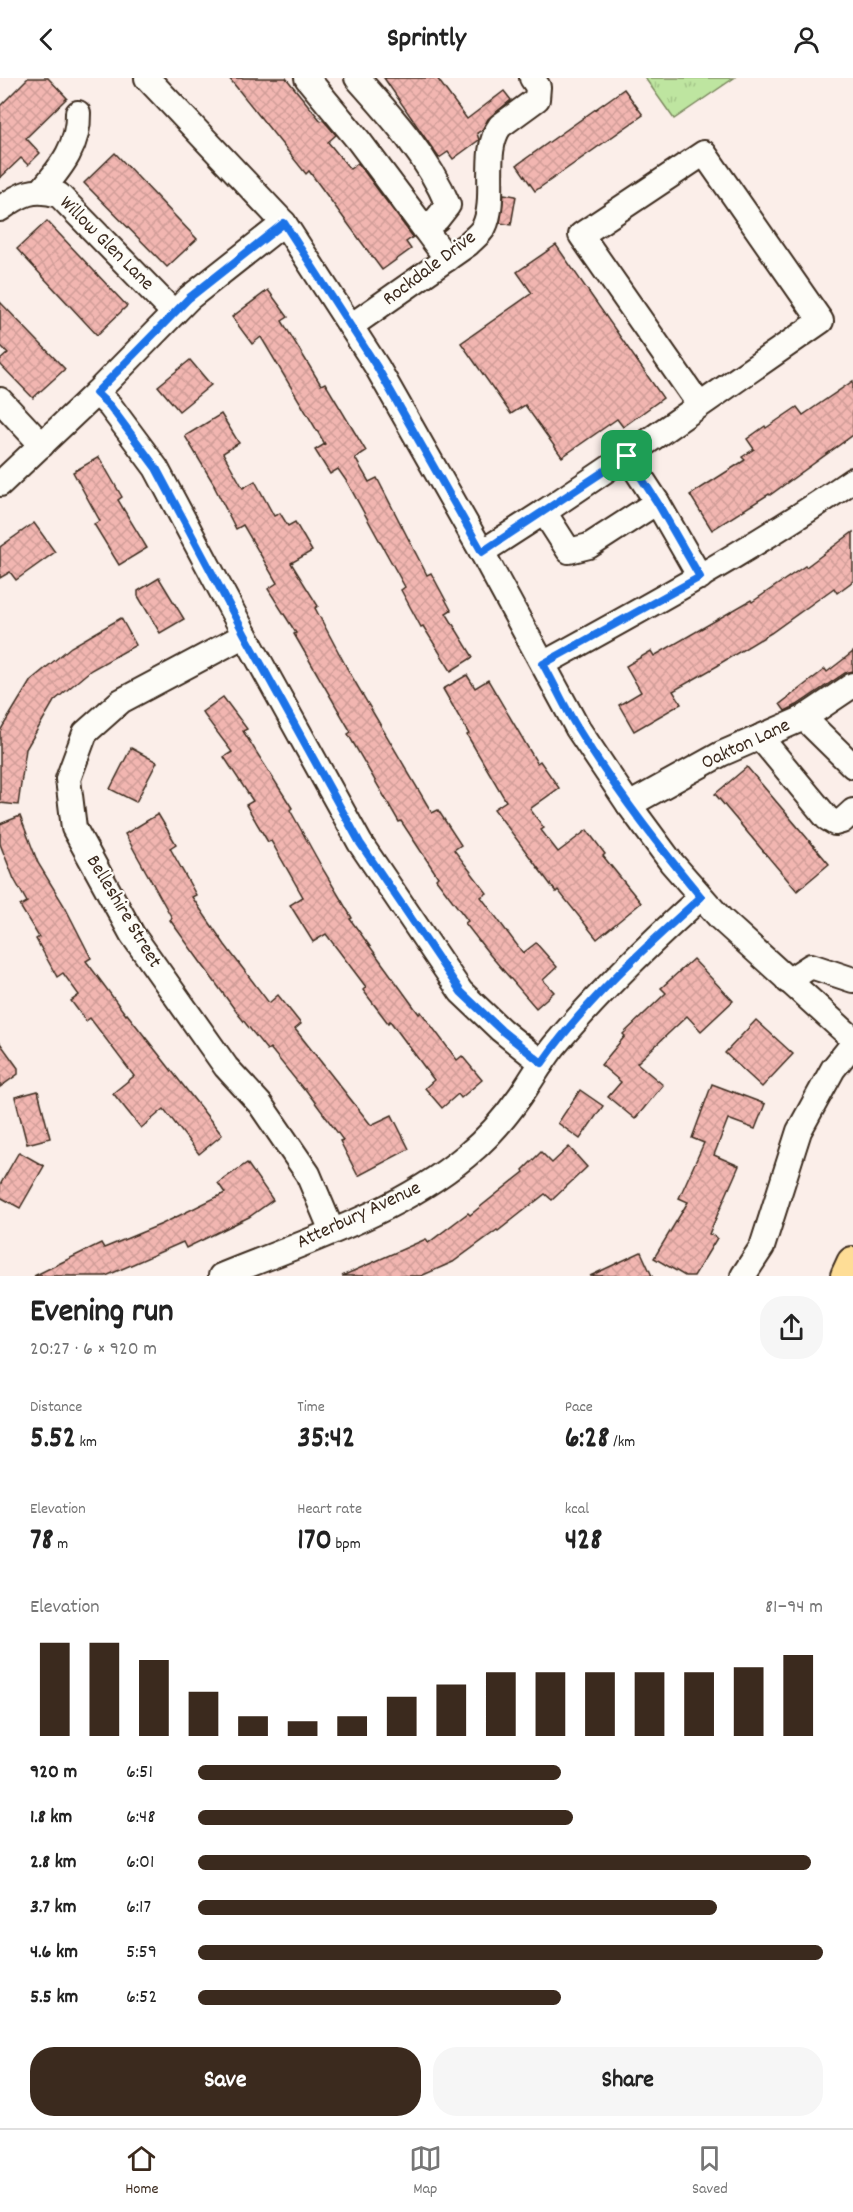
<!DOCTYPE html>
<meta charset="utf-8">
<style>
:root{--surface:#fff;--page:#f6f6f6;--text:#222;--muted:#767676;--line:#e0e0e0;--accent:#3b2a1e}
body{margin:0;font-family:Dekko,sans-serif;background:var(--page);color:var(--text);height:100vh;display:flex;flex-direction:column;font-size:22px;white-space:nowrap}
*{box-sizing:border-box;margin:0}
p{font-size:20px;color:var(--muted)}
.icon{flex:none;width:33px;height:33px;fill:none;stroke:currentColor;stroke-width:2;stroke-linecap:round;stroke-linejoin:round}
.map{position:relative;height:1198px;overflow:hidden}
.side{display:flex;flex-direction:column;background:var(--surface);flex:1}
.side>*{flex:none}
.pin{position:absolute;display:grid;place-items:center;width:51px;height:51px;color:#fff;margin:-26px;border-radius:12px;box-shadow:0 3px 9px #0006}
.round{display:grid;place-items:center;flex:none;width:63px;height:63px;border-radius:24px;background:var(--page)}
.head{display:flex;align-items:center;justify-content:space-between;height:102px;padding:0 30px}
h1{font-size:33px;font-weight:700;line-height:45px}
.metrics{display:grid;grid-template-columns:repeat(3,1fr);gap:9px;height:102px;padding:6px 30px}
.metrics div{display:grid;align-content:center}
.metrics b{font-size:30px;font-weight:700}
.metrics small{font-size:16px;font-weight:400}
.metrics p{font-size:16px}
.chart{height:168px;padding:12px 30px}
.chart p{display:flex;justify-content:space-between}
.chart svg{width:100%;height:108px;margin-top:6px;stroke:var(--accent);stroke-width:6}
.primary-button{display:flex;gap:12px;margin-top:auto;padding:12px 30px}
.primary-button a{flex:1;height:69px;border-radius:24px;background:var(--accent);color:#fff;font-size:24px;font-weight:700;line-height:69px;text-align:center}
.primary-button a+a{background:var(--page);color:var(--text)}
ul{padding:0 30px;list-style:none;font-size:20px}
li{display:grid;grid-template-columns:96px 72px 1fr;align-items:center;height:45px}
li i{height:15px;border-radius:8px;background:var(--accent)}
header{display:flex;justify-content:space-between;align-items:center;height:78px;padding:0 30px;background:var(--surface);font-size:27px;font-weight:700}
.tabs{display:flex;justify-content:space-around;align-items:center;height:84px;border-top:2px solid var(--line);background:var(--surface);font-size:16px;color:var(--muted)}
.tabs a{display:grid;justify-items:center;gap:3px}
.tabs .active{color:var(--accent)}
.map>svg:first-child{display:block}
.grass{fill:url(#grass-tufts);stroke:#7c885f;stroke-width:1.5}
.building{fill:url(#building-cross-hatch);stroke:#3b2a1e;stroke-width:1.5}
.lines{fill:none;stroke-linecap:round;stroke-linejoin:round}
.minor-casing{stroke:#3b2a1e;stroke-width:28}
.major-casing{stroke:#3b2a1e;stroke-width:36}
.minor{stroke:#fdfcf7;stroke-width:24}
.major{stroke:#fedd96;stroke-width:32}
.route-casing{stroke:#fff;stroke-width:12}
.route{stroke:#1a73e8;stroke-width:8}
.labels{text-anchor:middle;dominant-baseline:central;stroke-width:4.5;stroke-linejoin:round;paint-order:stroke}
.street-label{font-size:20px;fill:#3b2a1e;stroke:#fdfcf7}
</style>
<header><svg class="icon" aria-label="back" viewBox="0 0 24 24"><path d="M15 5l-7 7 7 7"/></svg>Sprintly<svg class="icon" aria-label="person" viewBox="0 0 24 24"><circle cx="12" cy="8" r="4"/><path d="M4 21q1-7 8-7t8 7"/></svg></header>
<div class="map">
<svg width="853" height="1198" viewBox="0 0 853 1198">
<defs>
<pattern id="grass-tufts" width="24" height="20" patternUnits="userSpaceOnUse" patternTransform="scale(1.5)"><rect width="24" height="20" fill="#bee5a0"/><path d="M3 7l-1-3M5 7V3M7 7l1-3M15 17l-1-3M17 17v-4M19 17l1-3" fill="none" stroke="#a4c589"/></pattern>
<pattern id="building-cross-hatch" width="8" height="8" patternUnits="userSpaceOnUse" patternTransform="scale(1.5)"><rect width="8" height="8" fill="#f2b6b1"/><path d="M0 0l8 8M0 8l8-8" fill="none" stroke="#d09d98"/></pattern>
</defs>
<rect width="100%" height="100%" fill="#fbeee9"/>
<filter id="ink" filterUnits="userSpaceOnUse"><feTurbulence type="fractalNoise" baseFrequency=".0167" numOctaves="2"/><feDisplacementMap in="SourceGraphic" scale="12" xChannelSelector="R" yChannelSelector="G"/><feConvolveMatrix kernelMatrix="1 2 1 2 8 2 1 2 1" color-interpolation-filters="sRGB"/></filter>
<g filter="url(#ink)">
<path class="grass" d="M645 0H734L674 41Z"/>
<g class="building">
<path d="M28 0H48L67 20 26 60 40 75 28 87 21 80 0 100V28Z"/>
<path d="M229 0H286L321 43 323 42 336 57 328 64 350 91 358 85 413 159 406 164 411 171 382 192 309 93 306 96Z"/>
<path d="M384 0H437L467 41 504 13 511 22 488 41 482 52 477 55 479 62 453 81 448 74 439 80Z"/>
<path d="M624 11 643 37 535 113 517 87Z"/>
<path d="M115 75 197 161 167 189 84 105Z"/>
<path d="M504 116 516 118 511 147 500 145Z"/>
<path d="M47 143 127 228 97 257 17 171Z"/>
<path d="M556 167 663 320 623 349 617 341 562 379 525 327 511 336 461 265 532 215 517 194Z"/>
<path d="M268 212 288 239 282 243 321 307 325 305 366 373 355 380 369 404 377 400 427 497 431 495 451 532 446 535 473 579 451 593 423 548 421 549 401 512 405 509 347 404 338 391 330 396 315 372 325 366 261 259 252 266 232 239Z"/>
<path d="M0 224 65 291 33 320 0 286V282L8 275 0 267Z"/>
<path d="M190 282 211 307 179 333 158 308Z"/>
<path d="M853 303V357L770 417 769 416 712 452 690 417 745 382 742 379 754 371 747 361 765 348 766 350 797 329 803 337Z"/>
<path d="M221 336 239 365 223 375 243 410 255 403 274 438 280 435 288 448 295 444 312 473 291 485 318 528 315 530 348 592 432 735 438 732 461 767 454 772 487 815 481 819 523 875 536 865 557 889 543 902 554 914 536 930 490 877 465 845 468 843 436 801 438 799 401 743 399 744 348 656 351 654 294 556 296 555 268 511 277 505 243 447 236 451 214 408H215L185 358Z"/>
<path d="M99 379 122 419 118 422 147 470 119 487 94 446 100 443 73 394Z"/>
<path d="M34 445 55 474 16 502 10 494 0 500V469Z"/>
<path d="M853 454V503L837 515 834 510 771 555 719 586V587L673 613 681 626 634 653 619 627 641 614 626 588 651 573 654 578 751 522 752 524 805 488 806 489Z"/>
<path d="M159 500 184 541 160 555 138 518V513Z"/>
<path d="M121 540 136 567 91 592 54 623 26 671 18 727 0 725V653L31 602 71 569Z"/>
<path d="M853 574V593L845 595 797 627 785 633 780 626 825 591 827 594Z"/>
<path d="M467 597 475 610 488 602 537 685 540 683 559 710 530 731 544 750 541 752 558 774 587 752 605 776 603 778 641 825 597 861 558 812 556 814 494 731 506 723 467 657 469 656 443 611Z"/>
<path d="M223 619 247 651 243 653 292 730 290 732 324 793 352 840 350 841 419 936 421 934 457 982 462 978 482 1002 461 1020 458 1016 442 1030 425 1010 434 1002 390 943 388 945 363 912 366 909 326 856 313 864 290 827 303 819 271 763 268 764 246 727 253 723 224 679 232 674 202 634Z"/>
<path d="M131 670 157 684 136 724 110 711Z"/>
<path d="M747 689 829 786 797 813 715 716Z"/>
<path d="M158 736 176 766 170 770 196 817 192 819 225 867 269 925 278 917 301 946 295 951 371 1047 392 1037 409 1071 358 1098 340 1063 343 1062 305 1011 304 1012 270 970 267 972 238 936 170 842 172 840 125 756Z"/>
<path d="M20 738 38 785 65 829 91 880 86 883 126 937 127 936 222 1057 199 1076 164 1031 141 1050 113 1015 134 998 90 940 86 943 71 923 79 917 63 895 57 899 36 861 39 859 20 828 27 824 14 801 0 766V746Z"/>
<path d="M693 881 733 923 701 953 687 938 637 985 663 1007 635 1041 608 1019 621 1004 601 987 625 958 623 956 666 915 661 910Z"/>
<path d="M756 942 793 976 762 1009 725 975Z"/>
<path d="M0 965 18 990V996L0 1009Z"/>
<path d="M712 1006 765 1026 755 1051 728 1041 714 1077 739 1088 709 1156 717 1160 694 1198H685L654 1180 688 1124 679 1120 704 1065 692 1060Z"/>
<path d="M580 1012 603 1028 580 1061 558 1045Z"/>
<path d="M38 1013 50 1060 27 1066 15 1019Z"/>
<path d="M569 1069 587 1089 552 1122 545 1116 498 1153 497 1152 453 1184 421 1198H342L426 1161 428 1165 468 1135 470 1137 524 1094 523 1092 541 1074 552 1085Z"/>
<path d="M19 1074 44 1088 20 1130 0 1119V1107Z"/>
<path d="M247 1085 273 1122 249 1139 186 1170 183 1164 106 1198H34L101 1165 104 1170 162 1146 225 1115 218 1105Z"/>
<path d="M641 1174 652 1198H590Z"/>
</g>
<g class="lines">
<defs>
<g id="minor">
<path d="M147 0 284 145 377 289 482 474 578 651 629 727 671 784 721 841 853 961"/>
<path d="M307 0 359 63 424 150"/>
<path d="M357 0C391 38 428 79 448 127L437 141 424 150 447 181"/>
<path d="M42 112C62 88 79 67 78 35"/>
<path d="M0 131C21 116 33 109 59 117L174 235"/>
<path d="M351 248 468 166C473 161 481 155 484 149 498 120 481 74 500 48L537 21 538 9 532 0"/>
<path d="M96 315 110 328 156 390 245 557 360 765 461 914 501 952 542 985"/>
<path d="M0 322 42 367"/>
<path d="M699 326 581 157 704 75 821 243 627 378 657 424 700 499"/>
<path d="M0 406 96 315 189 220 284 145"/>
<path d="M544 434 627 378"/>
<path d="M482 474 544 434 569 473 589 468 657 424"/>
<path d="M245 557 121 623 85 655 68 701 74 750 132 856 226 989 260 1026 308 1096 332 1153"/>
<path d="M543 586C649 528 754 470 853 402"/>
<path d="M804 640 853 688"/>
<path d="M760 659 827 740 835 745 842 743 853 733"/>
<path d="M629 727 721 676 804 640 853 607"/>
<path d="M788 903 811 888 853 902"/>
<path d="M221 1198C304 1164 396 1136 466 1078 487 1061 505 1040 521 1017 532 1001 542 983 554 968 599 914 649 866 701 819"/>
<path d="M743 1198 762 1169 799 1053 833 991 853 966"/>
</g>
<path id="major" d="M847 1198 853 1185"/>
</defs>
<use href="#minor" class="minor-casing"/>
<use href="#major" class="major-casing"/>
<use href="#minor" class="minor"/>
<use href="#major" class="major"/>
</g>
</g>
<g class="lines" filter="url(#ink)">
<defs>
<path id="route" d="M284 145 377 289 482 474 627 378 657 424 700 499 543 586C555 607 565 630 578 651 614 710 657 766 701 819 645 870 586 922 542 985L501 952 461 914 360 765 245 557 156 390 110 328 96 315 189 220Z"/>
</defs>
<use href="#route" class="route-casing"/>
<use href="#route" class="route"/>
</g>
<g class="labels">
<g class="street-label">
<text transform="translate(106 166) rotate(45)">Willow Glen Lane</text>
<text transform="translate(430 191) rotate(-37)">Rockdale Drive</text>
<text transform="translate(746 667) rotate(-25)">Oakton Lane</text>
<text transform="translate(123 834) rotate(59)">Belleshire Street</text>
<text transform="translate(359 1138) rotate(-25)">Atterbury Avenue</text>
</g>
</g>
</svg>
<div class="pin" style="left:627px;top:378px;background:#1e9e55"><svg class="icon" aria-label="arrive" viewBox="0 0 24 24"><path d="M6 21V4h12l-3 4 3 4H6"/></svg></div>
</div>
<section class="side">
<div class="head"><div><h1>Evening run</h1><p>20:27 · 6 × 920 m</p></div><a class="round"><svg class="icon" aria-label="share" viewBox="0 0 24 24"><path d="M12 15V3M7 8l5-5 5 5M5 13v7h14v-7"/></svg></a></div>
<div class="metrics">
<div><p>Distance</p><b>5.52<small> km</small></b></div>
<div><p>Time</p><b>35:42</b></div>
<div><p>Pace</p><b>6:28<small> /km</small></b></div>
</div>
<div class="metrics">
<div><p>Elevation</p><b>78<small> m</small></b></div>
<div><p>Heart rate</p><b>170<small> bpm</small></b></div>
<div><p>kcal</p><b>428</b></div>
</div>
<div class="chart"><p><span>Elevation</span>81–94 m</p>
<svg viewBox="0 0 160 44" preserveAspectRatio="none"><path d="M5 44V6M15 44V6M25 44V13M35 44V26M45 44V36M55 44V38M65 44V36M75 44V28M85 44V23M95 44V18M105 44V18M115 44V18M125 44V18M135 44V18M145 44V16M155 44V11"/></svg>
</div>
<ul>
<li><b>920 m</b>6:51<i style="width:58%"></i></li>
<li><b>1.8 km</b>6:48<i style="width:60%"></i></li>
<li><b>2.8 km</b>6:01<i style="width:98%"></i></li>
<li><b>3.7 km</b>6:17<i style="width:83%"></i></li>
<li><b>4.6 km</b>5:59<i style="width:100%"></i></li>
<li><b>5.5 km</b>6:52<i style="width:58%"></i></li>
</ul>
<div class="primary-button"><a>Save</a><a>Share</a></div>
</section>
<nav class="tabs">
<a class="active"><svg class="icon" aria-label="home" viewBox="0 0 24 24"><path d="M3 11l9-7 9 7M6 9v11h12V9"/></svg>Home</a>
<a><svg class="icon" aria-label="map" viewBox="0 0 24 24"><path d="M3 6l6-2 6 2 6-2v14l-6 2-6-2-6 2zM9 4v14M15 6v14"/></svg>Map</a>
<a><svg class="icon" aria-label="saved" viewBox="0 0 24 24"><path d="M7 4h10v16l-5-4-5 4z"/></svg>Saved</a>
</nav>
